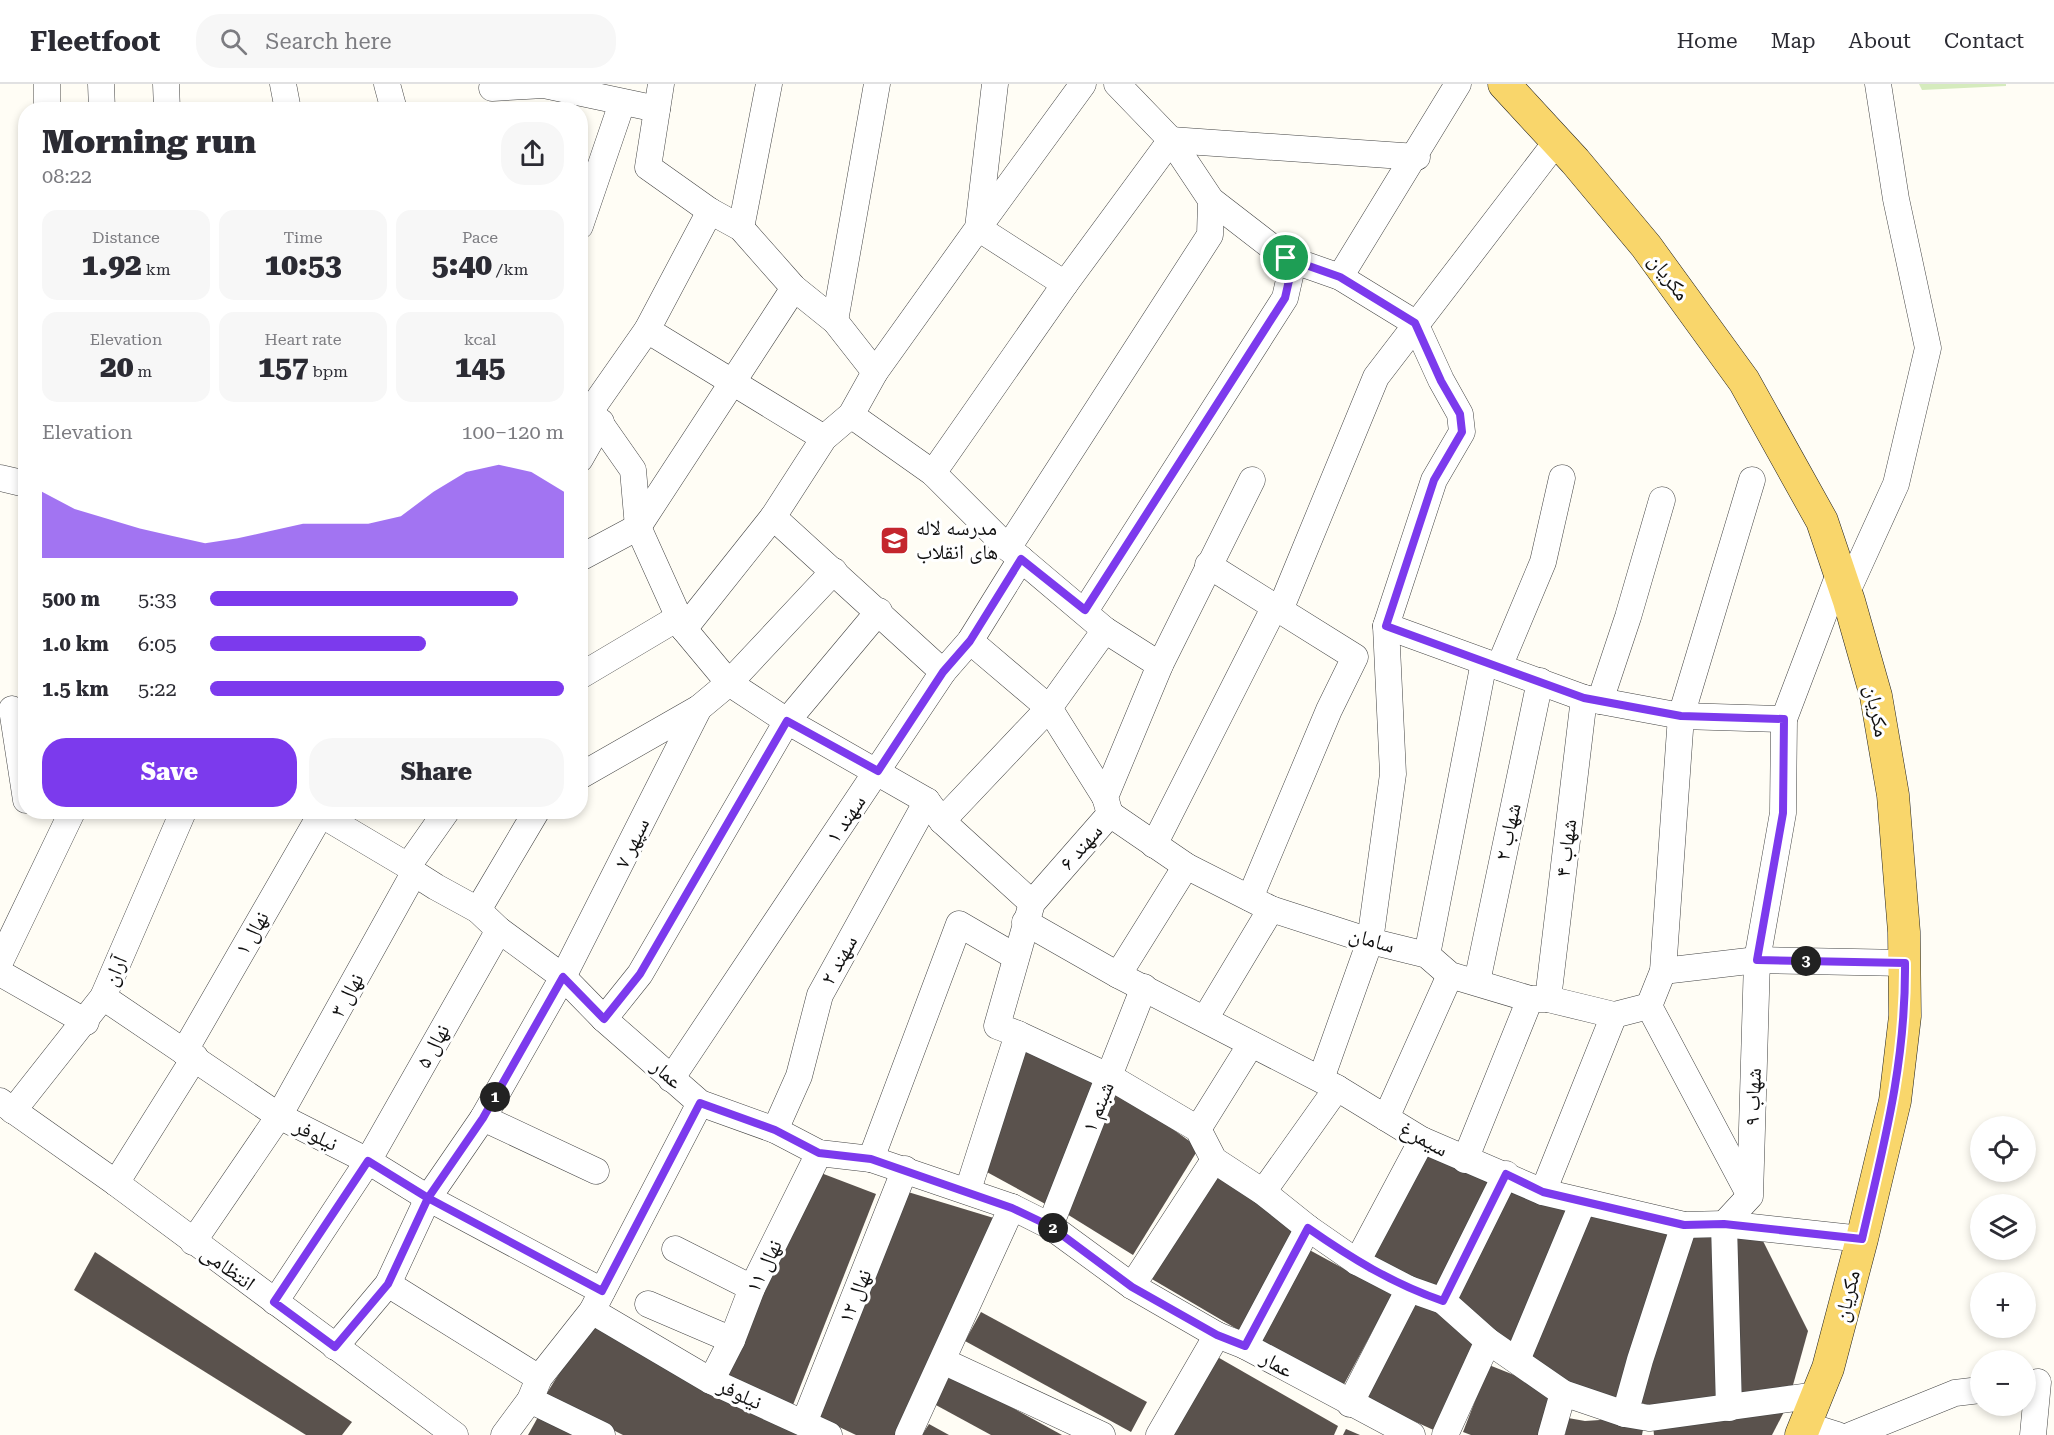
<!DOCTYPE html>
<meta charset="utf-8">
<style>
:root{--surface:#fff;--page:#f7f7f7;--text:#2b2b33;--muted:#7c7c81;--line:#e1e1e2;--accent:#7c3aed}
body{margin:0;font-family:"Roboto Serif","Noto Naskh Arabic",serif;background:var(--page);color:var(--text);height:100vh;display:flex;flex-direction:column;font-size:22px;white-space:nowrap}
*{box-sizing:border-box;margin:0}
p{font-size:20px;color:var(--muted)}
.icon{flex:none;width:33px;height:33px;fill:none;stroke:currentColor;stroke-width:2;stroke-linecap:round;stroke-linejoin:round}
.map{position:relative;flex:1;overflow:hidden}
.drawer{position:absolute;left:18px;top:18px;width:570px;height:717px;display:flex;flex-direction:column;background:var(--surface);border-radius:24px;box-shadow:0 3px 9px #0003}
.drawer>*{flex:none}
.tools{position:absolute;left:1970px;top:1032px;display:grid;gap:12px}
.tools a{display:grid;place-items:center;width:66px;height:66px;border-radius:50%;background:var(--surface);box-shadow:0 3px 9px #0003;font-size:30px}
.pin{position:absolute;display:grid;place-items:center;width:51px;height:51px;color:#fff;margin:-26px;border:3px solid #fff;border-radius:50%;box-shadow:0 2px 6px #0007}
.km{position:absolute;width:30px;height:30px;margin:-15px;border-radius:50%;background:#222;color:#fff;font-size:16px;line-height:30px;text-align:center}
.round{display:grid;place-items:center;flex:none;width:63px;height:63px;border-radius:24px;background:var(--page)}
.headline{display:flex;align-items:center;justify-content:space-between;height:102px;padding:0 24px}
h1{font-size:33px;font-weight:800;line-height:45px}
.metrics{display:grid;grid-template-columns:repeat(3,1fr);gap:9px;height:102px;padding:6px 24px}
.metrics div{display:grid;align-content:center;border-radius:15px;background:var(--page);text-align:center}
.metrics b{font-size:30px;font-weight:800}
.metrics small{font-size:16px;font-weight:400}
.metrics p{font-size:16px}
.chart{height:168px;padding:12px 24px}
.chart p{display:flex;justify-content:space-between}
.chart svg{width:100%;height:108px;margin-top:6px;fill:var(--accent);opacity:.7}
.action{display:flex;gap:12px;margin-top:auto;padding:12px 24px}
.action a{flex:1;height:69px;border-radius:24px;background:var(--accent);color:#fff;font-size:24px;font-weight:800;line-height:69px;text-align:center}
.action a+a{background:var(--page);color:var(--text)}
ul{padding:0 24px;list-style:none;font-size:20px}
li{display:grid;grid-template-columns:96px 72px 1fr;align-items:center;height:45px}
li i{height:15px;border-radius:8px;background:var(--accent)}
header{display:flex;align-items:center;gap:36px;box-sizing:border-box;height:84px;padding:0 30px;background:var(--surface);border-bottom:2px solid var(--line)}
header strong{font-size:28px}
nav{display:flex;gap:33px;margin-inline-start:auto;font-size:21px}
.search{width:420px;height:54px;background:var(--page);display:flex;align-items:center;gap:15px;box-sizing:border-box;padding:0 21px;border-radius:24px;color:var(--muted);font-size:22px}
.map>svg:first-child{display:block}
.green{fill:#d5ebbd}
.building{fill:#5a524d}
.lines{fill:none;stroke-linecap:round;stroke-linejoin:round}
.minor-casing{stroke:#444;stroke-width:27}
.major-casing{stroke:#222;stroke-width:33}
.minor{stroke:#fff;stroke-width:26}
.major{stroke:#f9d66b;stroke-width:32}
.route-casing{stroke:#fff;stroke-width:12}
.route{stroke:#7c3aed;stroke-width:8}
.labels{text-anchor:middle;dominant-baseline:central;stroke-width:6;stroke-linejoin:round;paint-order:stroke}
.street-label{font-size:21px;fill:#111;stroke:#fff}
.poi-label{font-size:21px;fill:#111;stroke:#fff;text-anchor:start}
</style>
<header>
<strong>Fleetfoot</strong>
<div class="search"><svg class="icon" aria-label="search" viewBox="0 0 24 24"><circle cx="10" cy="10" r="6"/><path d="M15 15l6 6"/></svg>Search here</div>
<nav><a>Home</a><a>Map</a><a>About</a><a>Contact</a></nav>
</header>
<div class="map">
<svg width="2054" height="1351" viewBox="0 0 2054 1351">
<rect width="100%" height="100%" fill="#fffdf5"/>
<path class="green" d="M1919 0H2006V2L1922 6Z"/>
<g class="building">
<path d="M1025 962 1098 993 1049 1122 985 1087Z"/>
<path d="M1113 1002 1199 1064 1133 1171 1062 1127Z"/>
<path d="M1425 1063 1500 1093 1435 1208 1365 1171Z"/>
<path d="M1219 1088 1298 1148 1242 1248 1145 1191Z"/>
<path d="M821 1089 876 1110 793 1321 725 1294 752 1232Z"/>
<path d="M1508 1098 1576 1124 1516 1266 1449 1214Z"/>
<path d="M908 1108 997 1135 900 1351H856L816 1332Z"/>
<path d="M1590 1128 1672 1146 1622 1318 1575 1303 1523 1274Z"/>
<path d="M1720 1144 1724 1319 1659 1327 1634 1315 1685 1149Z"/>
<path d="M1734 1154 1762 1155 1808 1247 1793 1301 1740 1310Z"/>
<path d="M1304 1163 1392 1211 1342 1304 1254 1256Z"/>
<path d="M95 1168 352 1338 342 1351H306L74 1206Z"/>
<path d="M1411 1213 1444 1228 1478 1263 1438 1348 1363 1314Z"/>
<path d="M981 1228 1147 1318 1131 1348 965 1257Z"/>
<path d="M591 1239 814 1351H623L545 1312Z"/>
<path d="M1214 1271 1338 1342 1334 1351H1170Z"/>
<path d="M1489 1281 1557 1308 1540 1351H1471L1463 1348Z"/>
<path d="M951 1290 1062 1351H991L934 1320Z"/>
<path d="M1788 1320 1772 1351H1654L1652 1333Z"/>
<path d="M538 1333 577 1351H528Z"/>
<path d="M1568 1334 1585 1337 1615 1335 1644 1340 1642 1351H1565Z"/>
<path d="M929 1340 949 1351H922Z"/>
<path d="M1346 1345 1360 1351H1343Z"/>
</g>
<g class="lines">
<defs>
<g id="minor">
<path d="M47 0V26"/>
<path d="M101 0 102 26"/>
<path d="M166 0 167 26"/>
<path d="M283 0 288 26"/>
<path d="M387 0 394 26"/>
<path d="M661 0 648 83 710 127 741 144 794 204 835 237 875 288"/>
<path d="M492 4 544 1 657 25"/>
<path d="M1171 56 1417 73"/>
<path d="M710 127 647 246 591 326 633 386 638 443 684 545 729 599 787 637 927 717 942 737 1032 819"/>
<path d="M580 142 622 19"/>
<path d="M741 144 769 0"/>
<path d="M1286 174 1340 193 1415 239 1441 296 1460 330 1462 348 1434 396 1386 542 1393 690 1370 857 1321 995"/>
<path d="M1340 193 1458 0"/>
<path d="M1065 200 978 144 1083 0"/>
<path d="M835 237 877 0"/>
<path d="M647 246 824 354"/>
<path d="M851 331 933 389 1008 464 1105 546 1160 581"/>
<path d="M580 375 601 338"/>
<path d="M933 389 1065 200 1171 56"/>
<path d="M0 394 26 400"/>
<path d="M773 433 943 588"/>
<path d="M1008 464 1210 151 1211 116 1171 56 1117 0"/>
<path d="M580 474 638 443 794 204"/>
<path d="M1208 481 1355 573 1329 626 1250 814"/>
<path d="M1846 510 1896 400 1928 264 1896 115 1878 0"/>
<path d="M1280 526 1376 293 1557 57"/>
<path d="M1085 527 1285 214 1290 192 1286 174 1211 116"/>
<path d="M1386 542 1584 614 1681 632 1784 635"/>
<path d="M684 545 773 433 824 354 851 331 875 288 978 144 995 0"/>
<path d="M970 557 1049 624 1105 713"/>
<path d="M1499 583 1543 478 1562 394"/>
<path d="M580 592 681 532"/>
<path d="M1600 617 1628 533 1662 416"/>
<path d="M12 625 26 716"/>
<path d="M580 692 699 624 729 599 834 487"/>
<path d="M317 728 408 782 414 789 436 803 478 826 499 846 563 893 604 935 700 1019 775 1046 819 1069 871 1075 1012 1123 1050 1142 1132 1202 1217 1251 1245 1262 1412 1351"/>
<path d="M1110 730 1186 782 1271 825 1370 857 1427 871 1450 891 1530 915H1548L1614 931 1649 922"/>
<path d="M942 737 1049 624 1105 546"/>
<path d="M1154 761 1275 522"/>
<path d="M408 782 446 728"/>
<path d="M478 826 536 728"/>
<path d="M1025 838 1118 891 1337 1004 1422 1056 1543 1108 1684 1141 1724 1140 1862 1155"/>
<path d="M1427 871 1484 578"/>
<path d="M0 878 72 728"/>
<path d="M1663 887 1757 876 1905 879"/>
<path d="M0 889 86 938"/>
<path d="M1118 891 1186 782"/>
<path d="M1477 898 1540 597"/>
<path d="M103 913 279 1032 368 1077 428 1114 602 1207"/>
<path d="M1548 915 1584 614"/>
<path d="M1649 922 1663 887 1681 632 1752 396"/>
<path d="M1649 922 1749 1110"/>
<path d="M604 935 640 890 787 637 879 527"/>
<path d="M1205 935 1271 825"/>
<path d="M1018 950 1110 993 1198 1045 1214 1076 1263 1108 1308 1144 1357 1178 1409 1205 1443 1217 1488 1257 1563 1309 1625 1330 1649 1334 1818 1311"/>
<path d="M184 968 321 730"/>
<path d="M671 995 943 588 970 557 1021 475"/>
<path d="M0 1017 116 1099 455 1351"/>
<path d="M13 1027 103 913 183 728"/>
<path d="M483 1034 596 1087"/>
<path d="M1386 1034 1450 891"/>
<path d="M1198 1045 1251 960"/>
<path d="M775 1046 799 992 820 911 927 717"/>
<path d="M871 1075 959 840 1016 873"/>
<path d="M1465 1076 1530 915"/>
<path d="M116 1099 195 973"/>
<path d="M968 1106 1018 950 997 942 1032 819 1110 730 1105 713 1160 581 1252 396"/>
<path d="M1263 1108 1337 1004"/>
<path d="M1543 1108 1614 931"/>
<path d="M1050 1142 1144 903"/>
<path d="M193 1158 279 1032 414 789"/>
<path d="M675 1165 752 1204"/>
<path d="M1357 1178 1422 1056"/>
<path d="M388 1200 539 1294"/>
<path d="M1132 1202 1214 1076"/>
<path d="M1443 1217 1506 1090"/>
<path d="M275 1218 368 1077 499 846"/>
<path d="M648 1220 732 1256"/>
<path d="M592 1227 711 1297 829 1351"/>
<path d="M1245 1262 1308 1144"/>
<path d="M335 1263 388 1200 428 1114 483 1034 563 893 699 624"/>
<path d="M1517 1276 1583 1118"/>
<path d="M943 1277 1102 1351"/>
<path d="M711 1297 732 1256 752 1204 819 1069"/>
<path d="M530 1316 602 1351"/>
<path d="M1350 1320 1409 1205"/>
<path d="M1729 1324 1724 1140 1750 1112 1757 876 1783 729 1784 635 1839 490"/>
<path d="M1625 1330 1640 1276 1684 1141"/>
<path d="M804 1339 905 1085"/>
<path d="M1805 1341 1837 1351"/>
<path d="M504 1351 530 1316 539 1294 592 1227 700 1019"/>
<path d="M908 1351 1012 1123"/>
<path d="M1159 1351 1217 1251"/>
<path d="M1445 1351 1488 1257"/>
<path d="M1551 1351 1563 1309"/>
<path d="M1851 1351 1955 1309 1980 1306"/>
<path d="M2033 1351 2038 1298"/>
</g>
<path id="major" d="M1504 0 1575 77 1646 162 1744 297 1822 437 1849 517 1876 612 1893 711 1904 848 1905 932 1895 1017 1862 1155 1828 1284 1801 1351"/>
</defs>
<use href="#minor" class="minor-casing"/>
<use href="#major" class="major-casing"/>
<use href="#minor" class="minor"/>
<use href="#major" class="major"/>
</g>
<g class="lines">
<defs>
<path id="route" d="M1286 174 1290 192 1285 214 1085 526 1021 475 970 557 943 588 878 687 787 637 640 890 604 935 563 893 483 1034 428 1114 368 1077 274 1218 335 1263 388 1200 428 1114 602 1207 700 1019 775 1046 819 1069 871 1075 1012 1124 1050 1142 1132 1203 1217 1251 1245 1262 1308 1144C1351 1174 1393 1200 1443 1217L1506 1090 1543 1108 1684 1141 1724 1140 1862 1155C1884 1060 1906 978 1905 879L1757 876 1783 729 1784 635 1681 632 1584 614 1386 542 1434 396 1462 348 1460 330 1441 297 1415 239 1340 193 1286 174"/>
</defs>
<use href="#route" class="route-casing"/>
<use href="#route" class="route"/>
</g>
<defs>
<symbol id="school-square" viewBox="-11 -11 22 22"><rect x="-9" y="-9" width="18" height="18" rx="4" fill="#c4262e" stroke="#fff"/><path d="M0-5L7-2L0 1L-7-2ZM-4 1L0 2.5L4 1V4Q0 6-4 4Z" fill="#fff"/></symbol>
</defs>
<g fill-rule="evenodd">
<use href="#school-square" x="878" y="440" width="33" height="33"/>
</g>
<g class="labels">
<g class="street-label">
<text transform="translate(1669 193) rotate(53)">مکریان</text>
<text transform="translate(1877 627) rotate(78)">مکریان</text>
<text transform="translate(846 735) rotate(-56)">سهند ۱</text>
<text transform="translate(1508 748) rotate(-78)">شهاب ۲</text>
<text transform="translate(632 759) rotate(-64)">سپهر ۷</text>
<text transform="translate(1081 763) rotate(-49)">سهند ۶</text>
<text transform="translate(1566 764) rotate(-83)">شهاب ۴</text>
<text transform="translate(252 849) rotate(-60)">نهال ۱</text>
<text transform="translate(1372 856) rotate(16)">سامان</text>
<text transform="translate(839 876) rotate(-61)">سهند ۲</text>
<text transform="translate(115 887) rotate(-67)">آران</text>
<text transform="translate(347 911) rotate(-61)">نهال ۳</text>
<text transform="translate(433 962) rotate(-61)">نهال ۵</text>
<text transform="translate(667 990) rotate(41)">عمار</text>
<text transform="translate(1753 1013) rotate(-88)">شهاب ۹</text>
<text transform="translate(1098 1023) rotate(-68)">شبنم ۱</text>
<text transform="translate(316 1051) rotate(27)">نیلوفر</text>
<text transform="translate(1424 1055) rotate(28)">سیمرغ</text>
<text transform="translate(764 1182) rotate(-64)">نهال ۱۱</text>
<text transform="translate(228 1184) rotate(36)">انتظامی</text>
<text transform="translate(855 1212) rotate(-68)">نهال ۱۲</text>
<text transform="translate(1847 1212) rotate(-76)">مکریان</text>
<text transform="translate(1277 1280) rotate(29)">عمار</text>
<text transform="translate(740 1310) rotate(25)">نیلوفر</text>
</g>
<g class="poi-label">
<text x="916" y="444">مدرسه لاله<tspan x="916" dy="24">های انقلاب</tspan></text>
</g>
</g>
</svg>
<div class="tools">
<a><svg class="icon" aria-label="locate" viewBox="0 0 24 24"><circle cx="12" cy="12" r="6"/><path d="M12 2v4M12 18v4M2 12h4M18 12h4"/></svg></a>
<a><svg class="icon" aria-label="layers" viewBox="0 0 24 24"><path d="M12 4l9 5-9 5-9-5zM3 14l9 5 9-5"/></svg></a>
<a>+</a>
<a>−</a>
</div>
<div class="pin" style="left:1286px;top:174px;background:#1e9e55"><svg class="icon" aria-label="arrive" viewBox="0 0 24 24"><path d="M6 21V4h12l-3 4 3 4H6"/></svg></div>
<b class="km" style="left:495px;top:1013px">1</b>
<b class="km" style="left:1053px;top:1144px">2</b>
<b class="km" style="left:1806px;top:877px">3</b>
<section class="drawer">
<div class="headline"><div><h1>Morning run</h1><p>08:22</p></div><a class="round"><svg class="icon" aria-label="share" viewBox="0 0 24 24"><path d="M12 15V3M7 8l5-5 5 5M5 13v7h14v-7"/></svg></a></div>
<div class="metrics">
<div><p>Distance</p><b>1.92<small> km</small></b></div>
<div><p>Time</p><b>10:53</b></div>
<div><p>Pace</p><b>5:40<small> /km</small></b></div>
</div>
<div class="metrics">
<div><p>Elevation</p><b>20<small> m</small></b></div>
<div><p>Heart rate</p><b>157<small> bpm</small></b></div>
<div><p>kcal</p><b>145</b></div>
</div>
<div class="chart"><p><span>Elevation</span>100–120 m</p>
<svg viewBox="0 0 160 44" preserveAspectRatio="none"><path d="M0 44V17L10 24L20 28L30 32L40 35L50 38L60 36L70 33L80 30L90 30L100 30L110 27L120 17L130 9L140 6L150 9L160 17V44z"/></svg>
</div>
<ul>
<li><b>500 m</b>5:33<i style="width:87%"></i></li>
<li><b>1.0 km</b>6:05<i style="width:61%"></i></li>
<li><b>1.5 km</b>5:22<i style="width:100%"></i></li>
</ul>
<div class="action"><a>Save</a><a>Share</a></div>
</section>
</div>
